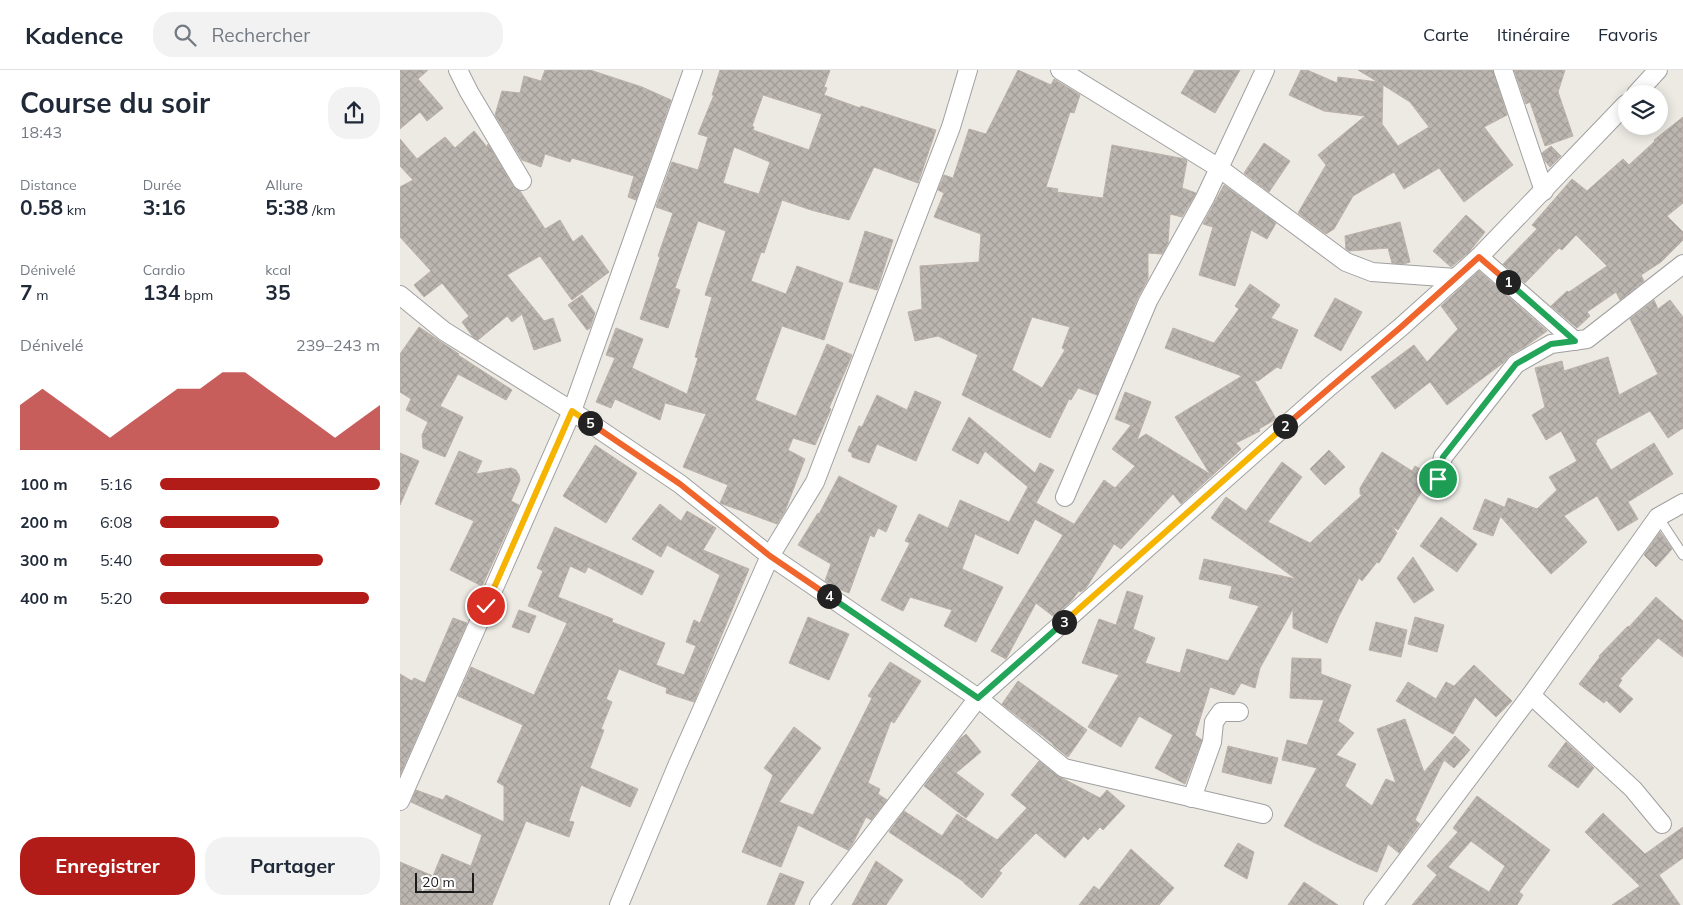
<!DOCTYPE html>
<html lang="fr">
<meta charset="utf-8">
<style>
:root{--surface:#fff;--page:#f2f2f3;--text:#1f2937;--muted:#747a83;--line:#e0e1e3;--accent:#b11b18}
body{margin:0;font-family:Mulish,sans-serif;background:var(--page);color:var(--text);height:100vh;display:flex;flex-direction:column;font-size:19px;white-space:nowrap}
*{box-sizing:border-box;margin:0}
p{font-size:16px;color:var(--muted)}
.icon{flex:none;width:28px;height:28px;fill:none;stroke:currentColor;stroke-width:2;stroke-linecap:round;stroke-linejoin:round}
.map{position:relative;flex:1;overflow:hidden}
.side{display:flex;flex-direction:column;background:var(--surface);width:400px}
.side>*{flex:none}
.controls{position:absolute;left:1218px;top:15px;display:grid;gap:10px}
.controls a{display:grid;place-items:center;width:50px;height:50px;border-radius:50%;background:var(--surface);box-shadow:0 2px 12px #0003;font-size:25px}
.scale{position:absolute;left:15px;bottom:12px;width:59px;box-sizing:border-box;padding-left:5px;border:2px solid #1c1c1c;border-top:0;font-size:14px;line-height:18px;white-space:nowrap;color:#1c1c1c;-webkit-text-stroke:4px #fff;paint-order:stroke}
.pin{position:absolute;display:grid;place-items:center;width:42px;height:42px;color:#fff;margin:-21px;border:2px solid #fff;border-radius:50%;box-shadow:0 1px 5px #0007}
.km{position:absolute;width:25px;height:25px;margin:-12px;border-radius:50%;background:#222;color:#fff;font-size:14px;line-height:25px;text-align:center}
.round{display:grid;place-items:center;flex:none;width:52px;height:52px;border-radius:20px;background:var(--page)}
.headline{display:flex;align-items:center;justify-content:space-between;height:85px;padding:0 20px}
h1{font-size:28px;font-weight:700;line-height:38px}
.figures{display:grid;grid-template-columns:repeat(3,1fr);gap:8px;height:85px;padding:5px 20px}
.figures div{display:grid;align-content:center}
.figures b{font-size:21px;font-weight:700}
.figures small{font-size:14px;font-weight:400}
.figures p{font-size:14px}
.chart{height:140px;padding:10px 20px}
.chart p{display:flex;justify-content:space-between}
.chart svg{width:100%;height:90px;margin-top:5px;fill:var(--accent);opacity:.7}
.action{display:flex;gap:10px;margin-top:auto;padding:10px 20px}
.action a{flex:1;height:58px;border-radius:20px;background:var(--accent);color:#fff;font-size:20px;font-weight:700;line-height:58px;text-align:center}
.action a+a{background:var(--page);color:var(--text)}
ul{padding:0 20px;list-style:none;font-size:16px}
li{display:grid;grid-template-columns:80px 60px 1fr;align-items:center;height:38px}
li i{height:12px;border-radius:6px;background:var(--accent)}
header{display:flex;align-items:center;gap:30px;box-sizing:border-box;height:70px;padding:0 25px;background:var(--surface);border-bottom:1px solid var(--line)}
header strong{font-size:24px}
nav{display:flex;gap:28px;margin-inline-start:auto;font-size:18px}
.search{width:350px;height:45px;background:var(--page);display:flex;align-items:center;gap:12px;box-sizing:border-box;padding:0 18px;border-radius:20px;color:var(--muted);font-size:19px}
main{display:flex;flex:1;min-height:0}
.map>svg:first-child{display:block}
.building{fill:url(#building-cross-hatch);stroke:#bcb1a8;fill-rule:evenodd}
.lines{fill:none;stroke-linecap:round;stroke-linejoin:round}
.service-casing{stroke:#a0a0a0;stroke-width:11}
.minor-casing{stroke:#a0a0a0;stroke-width:20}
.service{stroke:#fff;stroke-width:9}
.minor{stroke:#fff;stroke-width:18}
.split-1-casing{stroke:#fff;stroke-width:10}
.split-2-casing{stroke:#fff;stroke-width:10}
.split-3-casing{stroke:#fff;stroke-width:10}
.split-4-casing{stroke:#fff;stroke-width:10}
.split-5-casing{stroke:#fff;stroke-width:10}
.split-6-casing{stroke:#fff;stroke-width:10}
.split-1{stroke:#22a559;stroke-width:6}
.split-2{stroke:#f0652b;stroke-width:6}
.split-3{stroke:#f5b400;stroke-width:6}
.split-4{stroke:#22a559;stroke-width:6}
.split-5{stroke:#f0652b;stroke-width:6}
.split-6{stroke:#f5b400;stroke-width:6}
</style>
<header>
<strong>Kadence</strong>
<div class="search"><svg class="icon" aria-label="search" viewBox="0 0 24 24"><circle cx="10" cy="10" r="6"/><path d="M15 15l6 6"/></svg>Rechercher</div>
<nav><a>Carte</a><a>Itinéraire</a><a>Favoris</a></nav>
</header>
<main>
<section class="side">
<div class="headline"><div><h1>Course du soir</h1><p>18:43</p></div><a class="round"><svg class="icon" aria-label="share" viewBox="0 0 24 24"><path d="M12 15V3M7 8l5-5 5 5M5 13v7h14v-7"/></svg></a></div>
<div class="figures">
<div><p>Distance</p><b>0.58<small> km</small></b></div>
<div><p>Durée</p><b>3:16</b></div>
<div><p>Allure</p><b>5:38<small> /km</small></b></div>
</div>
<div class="figures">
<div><p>Dénivelé</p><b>7<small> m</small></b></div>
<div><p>Cardio</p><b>134<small> bpm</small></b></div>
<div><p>kcal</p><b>35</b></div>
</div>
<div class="chart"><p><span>Dénivelé</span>239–243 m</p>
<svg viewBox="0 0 160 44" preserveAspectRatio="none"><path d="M0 44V22L10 14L20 22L30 30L40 38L50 30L60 22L70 14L80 14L90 6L100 6L110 14L120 22L130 30L140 38L150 30L160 22V44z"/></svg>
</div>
<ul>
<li><b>100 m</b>5:16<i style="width:100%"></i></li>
<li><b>200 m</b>6:08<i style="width:54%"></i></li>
<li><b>300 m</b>5:40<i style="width:74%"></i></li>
<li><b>400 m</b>5:20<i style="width:95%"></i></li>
</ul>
<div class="action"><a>Enregistrer</a><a>Partager</a></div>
</section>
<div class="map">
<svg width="1283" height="835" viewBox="0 0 1283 835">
<defs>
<pattern id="building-cross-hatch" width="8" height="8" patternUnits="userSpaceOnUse" patternTransform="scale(1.25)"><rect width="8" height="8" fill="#bcb6b1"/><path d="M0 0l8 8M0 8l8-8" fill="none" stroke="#a19c98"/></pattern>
</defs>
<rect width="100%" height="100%" fill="#eceae3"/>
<g class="building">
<path d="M0 0H28L18 9 43 38 27 51 20 42 0 59Z"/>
<path d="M145 0H190L242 17 271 30 236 130 228 127 234 106 172 88 170 92 145 84 141 97 122 90 95 45 102 21 120 23 124 6 141 11Z"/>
<path d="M320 0H430L424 17 427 18 424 25 460 38 461 36 536 60 518 113 474 97 449 150 411 140 382 130 364 183 361 182 351 211 386 224 397 196 443 213 424 270 382 256 355 330 396 346 427 274 452 285 429 338 431 339 415 375 393 368 388 380 405 389 385 441 377 454 320 433 328 415 283 397 306 344 265 333 260 350 215 329 211 338 196 332 215 288 206 285 216 258 243 269 232 298 287 324 298 288 295 287 312 227 305 225 326 161 298 151 275 218 280 220 268 258 240 249 260 187 258 186 273 143 256 137 272 92 298 100 308 67 298 64 314 25H312ZM363 25 422 44 409 80 353 60 354 57 352 56ZM334 77 370 92 359 124 323 113Z"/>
<path d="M618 0 651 15 654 9 680 25 674 43 670 42 646 117 658 119 657 122 703 128 712 75 785 89 787 91 782 118 796 123 782 147 770 144 768 173 762 184 748 183V209L738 227 697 325 678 318 671 330 669 329 650 368 562 325 578 285 538 266 515 271 508 242 522 239 520 196 579 192 581 164 534 147 544 123 538 120 544 105 553 108 569 59 586 64ZM632 247 670 257 662 278 665 280 642 318 612 300Z"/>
<path d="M795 0H840L815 43 781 23Z"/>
<path d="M901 0H907L937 13 938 7 978 12 958 0H1093L1107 45 1084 57 1113 95 1064 132 1039 98 1004 119 994 102 953 126 934 159 926 164 898 143 926 95 918 85 965 46 924 41 889 25ZM983 15 1010 32 1029 57 998 76 982 54Z"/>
<path d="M1114 0H1165L1158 22 1173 66 1145 76 1130 32 1126 34Z"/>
<path d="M1283 47V133L1267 146 1283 162V170L1261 192 1241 205 1244 211 1220 230 1216 222 1187 242 1190 246 1177 258 1151 236 1167 221 1169 222 1207 196 1176 165 1162 180 1159 178 1125 213 1103 194 1137 159 1132 155 1172 109 1187 121 1223 89 1229 95 1255 71 1254 70Z"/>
<path d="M74 61 87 77 88 74 113 116 120 121 145 159 160 150 173 172 182 165 209 202 172 230 140 186 107 205 144 251 153 248 161 271 134 280 122 244 112 252 107 246 78 270 73 267 62 252 69 246 42 213 24 227 14 215 31 201 0 167V117L13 110 0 96V69L17 89 45 67 55 78Z"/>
<path d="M864 73 890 91 869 122 844 103Z"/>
<path d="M1151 76 1161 86 1150 97 1145 91 1142 83Z"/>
<path d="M824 115 876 153 867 169 851 160 835 216 799 205 813 157 803 154Z"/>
<path d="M1066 145 1085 162 1069 182 1051 197 1033 181Z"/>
<path d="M1000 152 1010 192 1003 194 992 193 988 178 949 181 946 179 945 166Z"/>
<path d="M465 161 493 170 477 220 449 212Z"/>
<path d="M1079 201 1147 261 1126 276 1110 285 1103 293 1047 335 1030 312 995 339 971 307 1014 275 1027 292 1058 259 1041 236Z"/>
<path d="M850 214 880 235 871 248 898 260 881 299 877 297 858 311 854 310 876 349 859 359 860 361 836 373 841 379 781 434 773 424 721 479 714 474 686 518 681 522 679 521 672 530 654 547 636 533 606 589 591 581 663 465 635 449 618 484 575 464 562 499 603 517 576 572 544 556 552 540 510 527 503 541 481 530 510 473 505 471 519 444 548 458 560 430 609 452 628 417 585 381 578 394 552 380 569 347 635 403 640 393 654 400 636 433 674 454 673 456 704 410 715 418 735 396 712 379 731 355 715 349 725 322 751 332 737 370 746 364 810 404 775 347 842 306 765 278 773 258 814 273 839 239 835 236Z"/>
<path d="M182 225 195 243 190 258 187 260 168 235Z"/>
<path d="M935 228 962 242 941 281 914 266Z"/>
<path d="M1254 230 1258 239 1270 230 1283 247V358L1268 368 1250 341 1196 370 1197 372 1195 373 1211 400 1254 373 1273 404 1228 432 1238 449 1218 461 1197 426 1164 446 1187 472 1151 504 1101 447 1108 428 1137 439 1157 420 1149 407 1177 391 1161 361 1146 370 1132 345 1145 337 1135 298 1162 291 1164 301 1208 287 1219 325 1258 304 1230 249Z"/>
<path d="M19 257 59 284 58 285 112 320 106 330 58 304 40 336 63 347 45 387 23 378 22 365 28 352 6 340 11 329 0 322V284Z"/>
<path d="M515 321 541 332 516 391 477 374 469 393 452 387V383L448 381 459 356 462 357 477 325 507 340Z"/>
<path d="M195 375 237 403 206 453 163 426Z"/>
<path d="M929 380 945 397 925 415 910 399Z"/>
<path d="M59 381 82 391 76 404 111 398 116 400 119 405 120 410 111 431 119 435 82 516 50 500 74 451 35 434Z"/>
<path d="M982 382 1012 401 1015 396 1028 404V411L998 460 992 456 997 463 979 493 977 492 962 511 959 508 939 546 927 573 893 558V539L860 598 855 618 841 613 834 625 810 617 795 665 802 670 785 714 755 698 773 665 739 646 721 677 688 657 719 605 682 593 699 549 716 555 727 521 743 526 733 559 755 568 745 593 780 603 787 579 828 591 859 536 829 528 832 516 799 509 804 489 896 509 811 448 826 427 846 441 882 392 902 407 868 452 910 473 962 425 960 424V418Z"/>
<path d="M0 383 19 391 0 435Z"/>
<path d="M439 406 497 436 486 462 478 458 474 467 470 465 449 523 436 518 425 511 431 494 398 475 418 443 419 444Z"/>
<path d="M1085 429 1104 437 1093 466 1073 459Z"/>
<path d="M260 434 281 451 287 441 316 458 303 480 349 499 294 632 266 623 267 618 219 599 206 629 212 632 201 659 204 660 190 698 238 719 230 737 181 715 169 751 174 752 169 767 126 751 92 835H0V792L33 806 42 784 71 796 82 765 11 732 16 720 43 730 46 725 104 752V716L97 712 123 655 58 626 71 597 134 625 167 553 128 536 143 501 137 498 155 457 254 501 242 525 188 497 185 503 170 496 158 527 213 549 212 552 265 573 256 595 284 605 296 576 286 572 294 550 300 553 320 505 267 475 261 487 232 469Z"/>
<path d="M1041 447 1077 474 1057 502 1020 476Z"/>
<path d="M1260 462 1272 479 1256 497 1244 485Z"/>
<path d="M1013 487 1034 520 1014 533 997 508Z"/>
<path d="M1256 527 1283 551V587L1258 568 1220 609 1222 610 1218 616 1233 629 1220 643 1206 630 1204 633 1179 614 1200 587 1199 586 1228 556 1229 557Z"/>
<path d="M119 540 136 546 129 563 112 557Z"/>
<path d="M408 547 449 564 429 610 389 593Z"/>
<path d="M1015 547 1044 555 1037 582 1008 574Z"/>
<path d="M53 548 67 553 0 705V604L12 611 14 608 25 613Z"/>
<path d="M976 552 1007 560 1001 587 969 580Z"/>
<path d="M892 588 921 589V604L951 615 938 651 954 663 936 685 956 694 945 716 972 736 986 709 996 713 977 659 1005 649 1024 702 1055 666 1070 680 1054 698 1044 690 1015 750 1020 754 999 783 988 774 977 802 958 794 915 773 884 756 917 698 882 690 887 670 907 675 924 630 890 628Z"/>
<path d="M490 592 521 611 494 653 491 651 468 713 480 719 478 724 487 730 471 750 466 747 453 773 448 780 398 755 381 797 342 782 373 705 364 698 394 657 421 678 379 732 413 745 472 628 468 626Z"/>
<path d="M1074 595 1112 631 1096 647 1075 627 1053 664 996 631 1008 612 1036 629 1046 612 1054 616Z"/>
<path d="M618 611 687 660 668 687 653 675V674L602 634Z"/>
<path d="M566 664 581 682 556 703 584 724 566 748 524 716 560 669Z"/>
<path d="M1166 672 1194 698 1178 718 1148 696Z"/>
<path d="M828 676 878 688 871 714 822 702Z"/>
<path d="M639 691 658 706 700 728 707 720 725 736 703 760 700 757 688 770 684 766 665 788 636 763 599 801 602 803 582 828 564 813V812L489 762 504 741 542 766 557 744 597 770 627 738 611 725Z"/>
<path d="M1077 726 1150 780 1119 822 1123 825 1117 835H1012L1037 805 1027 796 1058 762 1053 758ZM1071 771 1105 796 1089 822 1048 797Z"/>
<path d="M1203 743 1245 784 1283 757V788L1259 805 1280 835H1212L1240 816 1185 762Z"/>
<path d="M838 773 854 782 847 809 824 796Z"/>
<path d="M731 779 774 818 759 835H679L694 816 699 820Z"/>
<path d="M476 791 503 810 486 835H452Z"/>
<path d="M380 803 404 812 394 835H367Z"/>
<path d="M904 812 938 835H888Z"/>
</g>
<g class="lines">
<defs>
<path id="service" d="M1258 447 1283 485"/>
<g id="minor">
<path d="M58 0 69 22 122 111"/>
<path d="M660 0 819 98 946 192 972 202 1056 208"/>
<path d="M1103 0 1144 121"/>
<path d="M1236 24 1258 0"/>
<path d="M1079 187 1175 271"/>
<path d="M0 225 44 261 172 341 280 414 370 486 578 628 664 698 863 744"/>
<path d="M1038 409 1043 387 1116 294 1151 274 1187 269 1283 194"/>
<path d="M665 427 748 231 805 128 865 0"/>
<path d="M1131 625 1233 719 1262 754"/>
<path d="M792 728 812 672 814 652 821 642H839"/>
<path d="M0 731 172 341 293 0"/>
<path d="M219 835 277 696 370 486 415 412 551 57 568 0"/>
<path d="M419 835 578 628 929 317 1001 257 1079 187 1226 34"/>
<path d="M973 835 1131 625 1258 447 1283 433"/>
</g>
</defs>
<use href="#service" class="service-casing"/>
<use href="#minor" class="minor-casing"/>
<use href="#service" class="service"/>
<use href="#minor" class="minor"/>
</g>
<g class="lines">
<defs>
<path id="split-1" d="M1038 409 1043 387 1116 294 1151 274 1175 271 1108 212"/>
<path id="split-2" d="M885 356 1001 257 1079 187 1108 212"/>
<path id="split-3" d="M664 552 885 356"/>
<path id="split-4" d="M429 526 578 628 664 552"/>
<path id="split-5" d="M190 353 280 414 370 486 429 526"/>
<path id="split-6" d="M86 536 172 341 190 353"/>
</defs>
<use href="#split-1" class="split-1-casing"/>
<use href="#split-2" class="split-2-casing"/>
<use href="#split-3" class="split-3-casing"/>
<use href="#split-4" class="split-4-casing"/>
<use href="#split-5" class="split-5-casing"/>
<use href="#split-6" class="split-6-casing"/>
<use href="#split-1" class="split-1"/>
<use href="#split-2" class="split-2"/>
<use href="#split-3" class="split-3"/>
<use href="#split-4" class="split-4"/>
<use href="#split-5" class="split-5"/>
<use href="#split-6" class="split-6"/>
</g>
</svg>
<div class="controls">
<a><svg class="icon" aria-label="layers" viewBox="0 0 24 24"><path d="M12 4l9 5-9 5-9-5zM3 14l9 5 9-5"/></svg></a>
</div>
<div class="scale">20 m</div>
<div class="pin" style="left:1038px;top:409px;background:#1e9e55"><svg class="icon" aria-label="arrive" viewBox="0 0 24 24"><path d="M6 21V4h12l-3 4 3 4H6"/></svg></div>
<div class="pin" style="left:86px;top:536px;background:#d93025"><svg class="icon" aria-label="check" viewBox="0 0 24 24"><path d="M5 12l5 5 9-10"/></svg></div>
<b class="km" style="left:1108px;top:212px">1</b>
<b class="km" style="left:885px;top:356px">2</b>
<b class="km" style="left:664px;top:552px">3</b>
<b class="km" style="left:429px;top:526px">4</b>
<b class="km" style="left:190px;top:353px">5</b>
</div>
</main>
